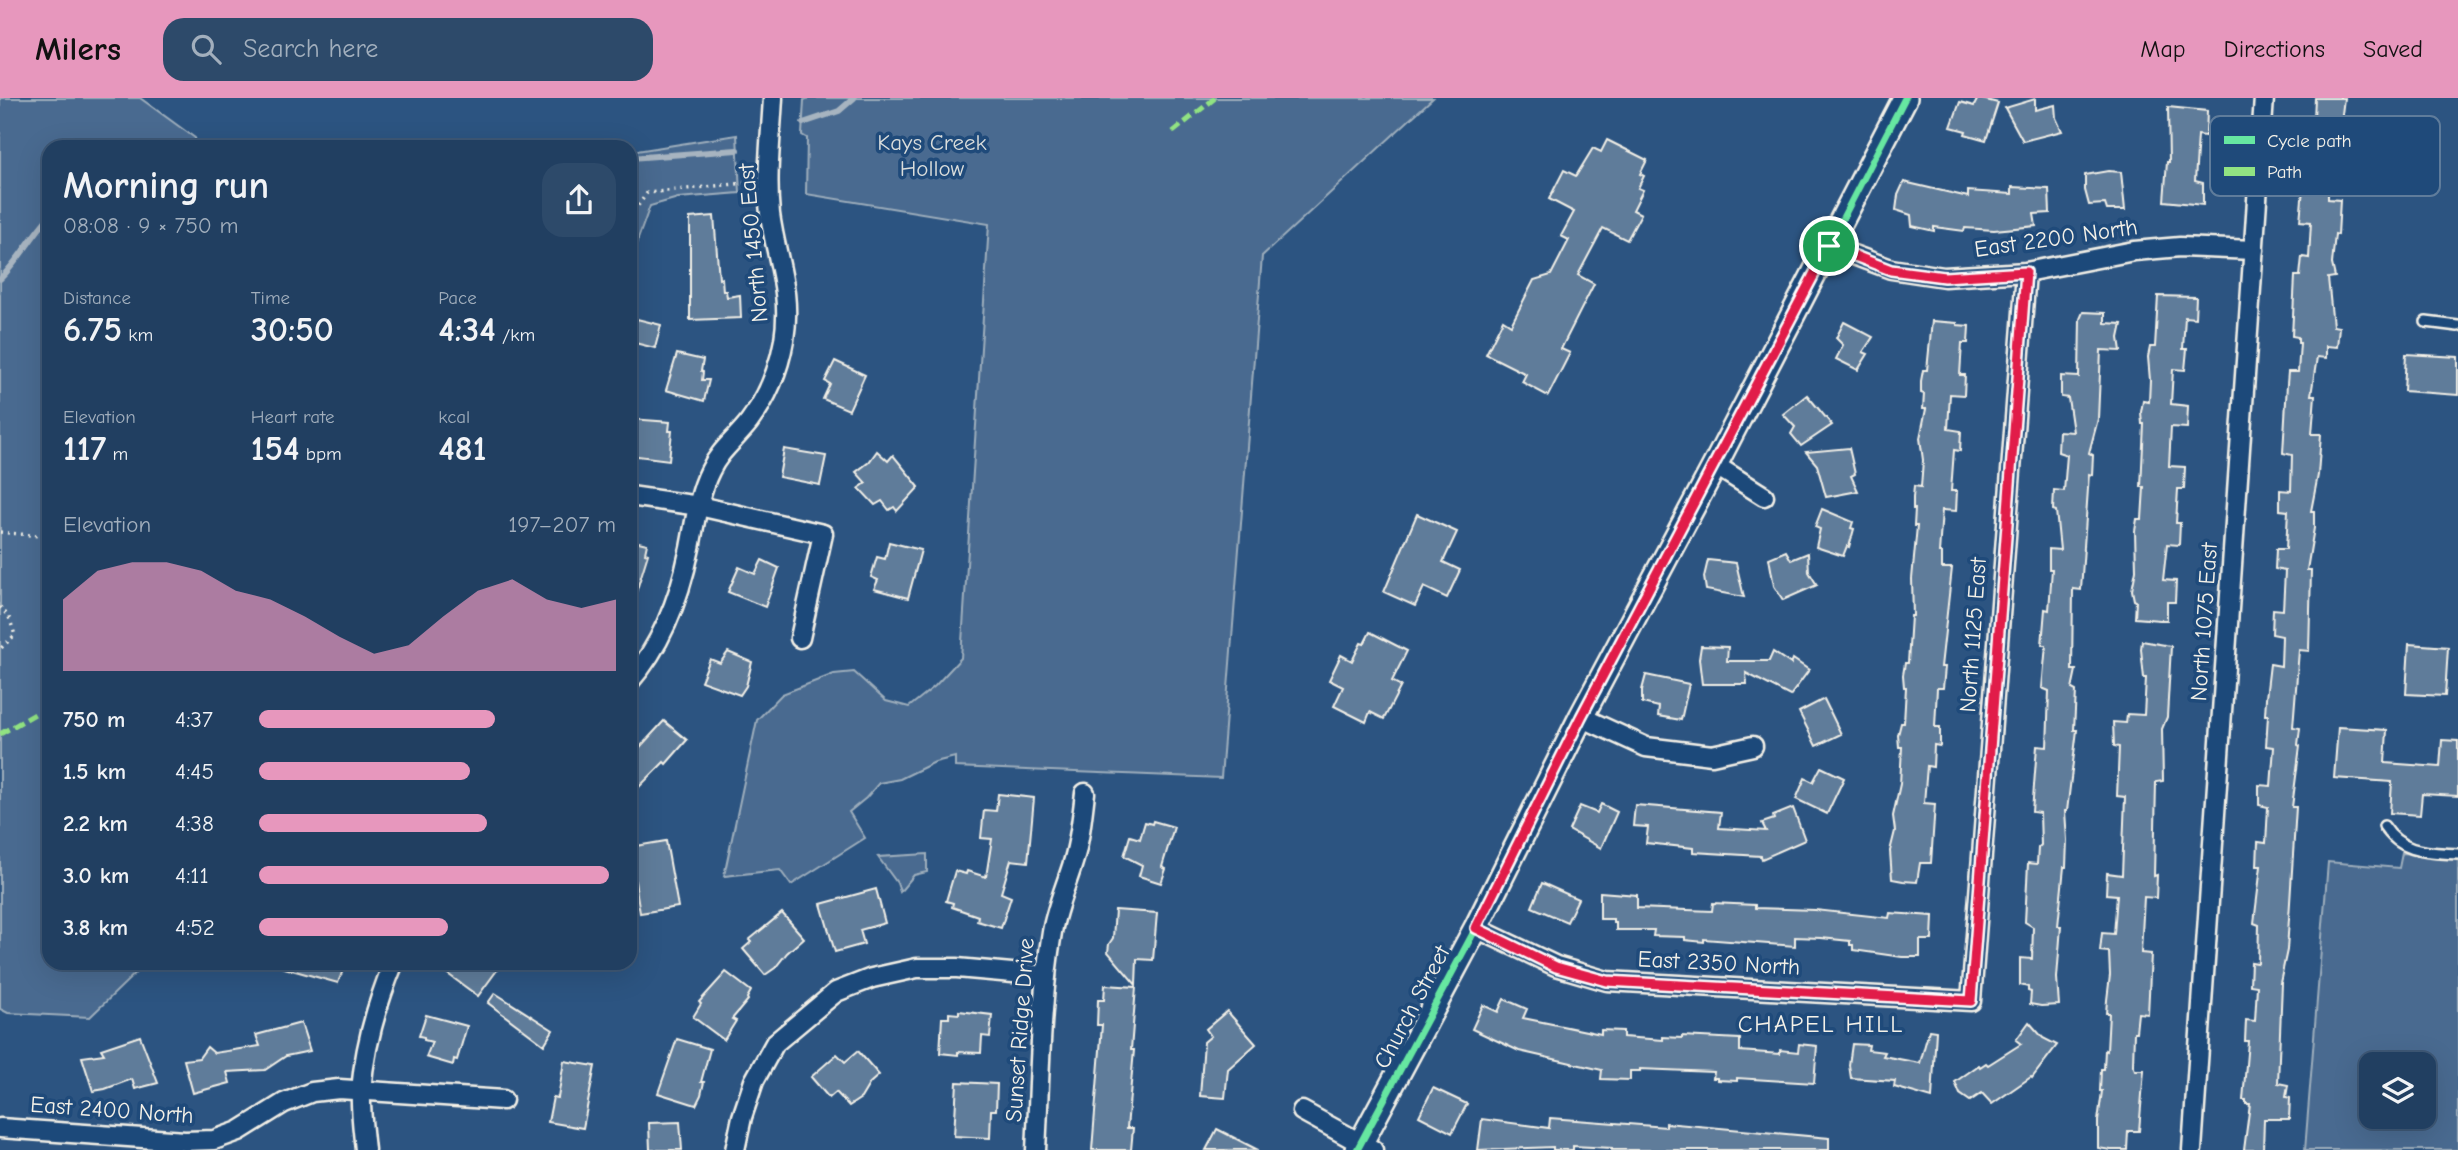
<!DOCTYPE html>
<meta charset="utf-8">
<style>
:root{--surface:#213f61;--page:#2d4a6a;--text:#f1f3f6;--muted:#a2afbd;--line:#3e5876;--accent:#e797bd}
body{margin:0;font-family:"Comic Neue",sans-serif;background:var(--page);color:var(--text);height:100vh;display:flex;flex-direction:column;font-size:26px;white-space:nowrap}
*{box-sizing:border-box;margin:0}
p{font-size:23px;color:var(--muted)}
.icon{flex:none;width:38px;height:38px;fill:none;stroke:currentColor;stroke-width:2;stroke-linecap:round;stroke-linejoin:round}
.map{position:relative;flex:1;overflow:hidden}
.drawer{position:absolute;left:42px;top:42px;width:595px;height:830px;display:flex;flex-direction:column;background:var(--surface);border-radius:21px;box-shadow:0 7px 28px #0002,0 0 0 2px var(--line)}
.drawer>*{flex:none}
.tools{position:absolute;left:2359px;top:954px;display:grid;gap:14px}
.tools a{display:grid;place-items:center;width:77px;height:77px;border-radius:14px;background:var(--surface);box-shadow:0 7px 28px #0002,0 0 0 2px var(--line);font-size:35px}
.pin{position:absolute;display:grid;place-items:center;width:60px;height:60px;color:#fff;margin:-30px;border:4px solid #fff;border-radius:50%;box-shadow:0 2px 7px #0007}
.round{display:grid;place-items:center;flex:none;width:74px;height:74px;border-radius:21px;background:var(--page)}
.summary{display:flex;align-items:center;justify-content:space-between;height:119px;padding:0 21px}
h1{font-size:38px;font-weight:800;line-height:52px}
.stats{display:grid;grid-template-columns:repeat(3,1fr);gap:10px;height:119px;padding:7px 21px}
.stats div{display:grid;align-content:center}
.stats b{font-size:35px;font-weight:800}
.stats small{font-size:19px;font-weight:400}
.stats p{font-size:19px}
.chart{height:196px;padding:14px 21px}
.chart p{display:flex;justify-content:space-between}
.chart svg{width:100%;height:126px;margin-top:7px;fill:var(--accent);opacity:.7}
ul{padding:0 21px;list-style:none;font-size:23px}
li{display:grid;grid-template-columns:112px 84px 1fr;align-items:center;height:52px}
li i{height:18px;border-radius:9px;background:var(--accent)}
header{display:flex;align-items:center;gap:42px;box-sizing:border-box;height:98px;padding:0 35px;background:var(--accent);color:#111}
header strong{font-size:33px}
nav{display:flex;gap:38px;margin-inline-start:auto;font-size:24px}
.search{width:490px;height:63px;background:var(--page);display:flex;align-items:center;gap:18px;box-sizing:border-box;padding:0 24px;border-radius:21px;color:var(--muted);font-size:26px}
.map>svg:first-child{display:block}
.green{fill:#496b90;stroke:#9eaebc;stroke-width:2;fill-rule:evenodd}
.lines{fill:none;stroke-linecap:round;stroke-linejoin:round}
.stream{stroke:#a7b4c0;stroke-width:6}
.building{fill:#5e7b9a;stroke:#f4f1e8;stroke-width:2}
.service-casing{stroke:#f4f1e8;stroke-width:14}
.minor-casing{stroke:#f4f1e8;stroke-width:23}
.tertiary-casing{stroke:#f4f1e8;stroke-width:28}
.path{stroke:#f4f1e8;stroke-width:3.5;stroke-dasharray:2 5;stroke-linecap:butt}
.service{stroke:#1f4a7a;stroke-width:9}
.minor{stroke:#1f4a7a;stroke-width:18}
.tertiary{stroke:#1f4a7a;stroke-width:23}
.quiet{stroke:#91e382;stroke-width:5;stroke-dasharray:10 5;stroke-linecap:butt}
.cycleway-casing{stroke:#1f4a7a;stroke-width:11}
.cycleway{stroke:#66e7a1;stroke-width:7}
.route-casing{stroke:#fff;stroke-width:14}
.route{stroke:#e11d48;stroke-width:9}
.labels{text-anchor:middle;dominant-baseline:central;stroke-width:7;stroke-linejoin:round;paint-order:stroke}
.park-label{font-size:23px;fill:#dadddb;stroke:#1f4a7a}
.street-label{font-size:23px;fill:#f4f1e8;stroke:#1f4a7a}
.neighbourhood-label{font-size:24px;letter-spacing:2px;fill:#f4f1e8;stroke:#1f4a7a}
.key{fill:#1f4a7a;stroke:#5f7c9b;stroke-width:2}
.key-label{font-size:19px;fill:#f4f1e8}
</style>
<header>
<strong>Milers</strong>
<div class="search"><svg class="icon" aria-label="search" viewBox="0 0 24 24"><circle cx="10" cy="10" r="6"/><path d="M15 15l6 6"/></svg>Search here</div>
<nav><a>Map</a><a>Directions</a><a>Saved</a></nav>
</header>
<div class="map">
<svg width="2458" height="1052" viewBox="0 0 2458 1052">
<rect width="100%" height="100%" fill="#2c5481"/>
<filter id="ink" filterUnits="userSpaceOnUse"><feTurbulence type="fractalNoise" baseFrequency=".0143" numOctaves="2"/><feDisplacementMap in="SourceGraphic" scale="14" xChannelSelector="R" yChannelSelector="G"/><feConvolveMatrix kernelMatrix="1 2 1 2 8 2 1 2 1" color-interpolation-filters="sRGB"/></filter>
<g filter="url(#ink)">
<g class="green">
<path d="M0 0H140L195 40 197 49H49V864L146 865 90 919 8 915 0 911Z"/>
<path d="M809 0H1433L1262 158 1221 680 955 669V659L935 664 900 681 879 685 866 700 849 714 865 740 791 787 780 772 724 778 757 622 782 596 834 576 854 574 886 603 909 609 935 588 961 560 989 126 806 96 807 40 802 37 804 2Z"/>
<path d="M737 37 740 95 678 100 650 108 630 163V54Z"/>
<path d="M2402 755 2458 759V1052H2305L2328 764 2399 770ZM2371 966H2424V1018H2371Z"/>
<path d="M927 756V774L914 777 900 794 897 785 878 759Z"/>
</g>
<g class="lines">
<g class="stream">
<path d="M803 25 839 13 854 0"/>
<path d="M630 60 737 52"/>
<path d="M0 181C20 161 30 140 49 119"/>
</g>
</g>
<g class="building">
<path d="M1978 0 1998 5 1986 42 1965 36 1966 33 1951 29 1960 4 1974 8Z"/>
<path d="M2315 0H2344L2341 24 2335 23 2328 52V101L2340 102 2338 137 2335 136 2332 166 2335 179 2328 180 2333 228 2339 229 2337 249 2326 248V260L2317 259 2311 297H2315L2312 336H2321L2318 377 2311 413H2314V430L2307 472H2311L2309 553 2299 552 2293 629 2300 630 2298 647 2300 648 2292 709H2296L2287 852 2280 885H2282L2278 985 2288 987 2286 999 2290 1000 2289 1021H2264L2263 1052H2244L2250 1006H2246V1002H2243L2248 943H2245L2246 922 2255 923 2257 888 2250 887 2251 864 2258 865 2259 827 2254 825 2261 768H2257L2258 744 2266 745 2268 709 2259 707V687L2271 688 2274 649 2266 648 2268 617H2265L2266 600 2270 566 2281 568 2282 538 2272 536 2273 511 2283 512 2285 473 2275 471 2276 451H2286L2288 413 2280 412V392L2291 393 2292 357 2283 355 2287 286 2288 274H2298L2300 245H2298V239L2292 238 2295 178H2300L2302 159 2309 160 2311 124 2300 123 2304 79H2302L2301 39 2313 40Z"/>
<path d="M2035 1V12L2055 7 2056 20 2062 33 2023 43 2005 10Z"/>
<path d="M2168 9 2207 13 2206 38 2198 37 2195 83 2203 85V107L2164 103 2167 64H2169Z"/>
<path d="M1607 42 1647 62 1640 76 1644 78 1638 90 1643 92 1633 112 1641 116 1627 142 1603 130 1578 177 1594 186 1561 251 1570 255 1548 298 1522 284 1526 276 1486 256 1503 222 1511 227 1534 182 1551 177 1569 142 1561 138 1574 114 1549 101 1564 72 1576 78 1593 50 1601 54Z"/>
<path d="M2108 73 2121 74 2125 112H2107L2105 106 2089 107 2085 92V77Z"/>
<path d="M1904 84 1968 99V93L2012 96V89L2049 91 2050 115 2034 116 2036 128 1994 132 1965 130 1964 133 1934 129V133L1912 128 1911 117 1896 112 1898 97Z"/>
<path d="M714 118 719 181 722 180 723 193H726L727 199 740 197 741 220 690 222V120Z"/>
<path d="M2158 198 2196 199 2195 220 2185 219 2183 251H2187L2185 272 2173 271 2171 306 2188 308 2187 330 2171 329 2169 368 2185 369 2184 391H2178L2176 425H2180L2179 447 2167 446 2163 482 2176 483 2175 504H2167V522H2160L2135 520 2136 503 2134 502 2132 492 2136 472 2135 433 2137 421H2142L2144 389H2141L2144 326H2142L2141 314 2143 303 2149 304 2150 282 2148 259 2150 249H2155Z"/>
<path d="M2083 214 2105 215V225L2122 226 2119 240 2121 253 2101 252 2098 321 2089 355 2093 357 2092 377 2089 376 2081 492 2073 491 2072 572H2076L2072 591 2076 593 2074 632H2077L2067 713H2065L2067 742 2066 769H2064L2058 828H2061L2057 880 2059 907 2041 908 2030 906 2031 894 2028 893V889L2020 887V860L2032 861 2033 829 2025 824 2028 765 2037 766 2038 750 2041 747 2040 715 2032 714 2037 648 2047 649 2049 593 2042 590 2046 547H2042L2045 511 2049 512 2052 471H2049V451L2060 452 2056 413 2053 412 2054 392 2064 393 2067 357 2058 354 2059 333 2073 334 2068 300 2061 299V278L2079 279 2080 221Z"/>
<path d="M637 221 661 227 655 250 631 244Z"/>
<path d="M1932 223 1957 225V227L1969 228 1968 245H1962L1960 277H1965L1964 297 1950 296 1948 331 1961 333 1960 353 1954 352 1951 393H1957L1956 413 1942 412 1939 455H1942V470H1952L1941 569H1945L1943 590H1937L1935 629H1940V648L1934 647 1933 669 1927 668 1924 705 1935 706 1931 765H1920L1917 784 1903 783 1892 781 1890 753 1895 733 1893 718 1900 686 1902 649H1899L1898 637 1901 625H1904L1906 589H1904L1903 577 1905 565H1908L1911 518H1913L1912 481 1917 428H1914L1915 411H1913V400L1914 388 1921 389 1923 362 1920 340 1926 311H1923L1924 296 1921 295V283L1923 272H1927Z"/>
<path d="M1844 224 1873 239 1863 254 1868 256 1858 272 1836 261 1843 247 1836 240Z"/>
<path d="M677 256 703 262 701 273 703 274 702 282H709L704 303 666 292Z"/>
<path d="M2406 256 2458 259V297L2404 293Z"/>
<path d="M835 263 865 277 849 312 823 301 830 286 825 283Z"/>
<path d="M1807 297 1832 327 1801 348 1791 336 1795 329 1783 316Z"/>
<path d="M631 321 670 324 669 333H672L669 362 630 357Z"/>
<path d="M1849 350 1855 376 1851 378 1858 393 1826 399 1817 367 1806 354Z"/>
<path d="M784 351 826 358 820 387 779 379Z"/>
<path d="M877 353 888 363 893 357 919 389 897 413 894 409 889 412 882 403 875 407 859 390 866 385 856 374 869 364Z"/>
<path d="M1822 411 1853 424 1851 430 1854 431 1849 449 1847 448 1843 458 1816 449 1820 431 1815 429Z"/>
<path d="M1417 416 1457 434 1443 464 1460 472 1447 500 1424 489 1415 508 1384 494Z"/>
<path d="M630 442 647 446 645 455 648 456 634 501 630 500Z"/>
<path d="M889 444 921 452 908 500 874 491 878 482 871 479 877 459 885 461Z"/>
<path d="M1786 453 1791 462 1808 455 1809 474 1817 487 1783 502 1774 488 1769 460Z"/>
<path d="M762 462 779 470 765 509 728 494 739 469 755 476Z"/>
<path d="M1708 462 1736 465 1744 499 1706 492 1704 479Z"/>
<path d="M1370 534 1407 553 1392 583 1401 588 1384 621 1370 614 1366 624 1334 608 1343 589 1329 582 1341 557 1352 563 1361 545 1364 546Z"/>
<path d="M2142 543 2171 548 2167 619 2162 631 2163 683 2156 684 2154 778 2157 777 2156 800 2144 799 2141 855 2151 856 2148 916 2138 915 2136 934H2134L2133 967 2135 972H2144L2139 1033H2128L2127 1052H2111L2098 1050V1023L2102 993H2100L2101 971H2104L2105 952 2107 953 2109 915H2106L2107 902 2110 877 2109 854 2100 853 2102 835 2114 836 2117 797 2106 796 2107 775 2122 777 2125 699 2117 698 2119 649 2114 648 2113 624 2126 625 2127 616 2144 617 2146 580H2144L2141 551Z"/>
<path d="M2409 546 2448 549 2445 598 2406 596Z"/>
<path d="M1701 548 1728 549 1727 563H1769L1773 554 1791 566 1793 561 1809 572 1790 598 1746 575 1747 586H1702L1699 561Z"/>
<path d="M728 554 752 564 746 588 740 597 701 583 710 561 720 565Z"/>
<path d="M1646 577 1689 586 1681 622 1658 618 1659 609 1642 605V592Z"/>
<path d="M1824 601 1841 636 1816 648 1799 614Z"/>
<path d="M664 623 687 642 666 666 664 664 630 698V660Z"/>
<path d="M2338 629 2387 632 2385 665 2440 669 2442 642 2458 643V698L2422 696 2420 717 2390 715 2392 684 2334 680Z"/>
<path d="M1821 669 1844 680 1827 716 1796 701 1805 680 1813 684Z"/>
<path d="M998 696 1034 700 1028 764 1011 762 1001 795 1011 799 1001 830 977 823 978 818 952 809 953 805 946 803 955 773 966 776 967 773 986 779 992 741 981 740 984 712 996 713Z"/>
<path d="M1601 706 1617 714 1601 750 1569 732 1580 708 1597 715Z"/>
<path d="M1635 707 1721 714 1719 730 1766 733 1762 725 1774 721 1773 718 1793 710 1805 742 1762 761 1761 758 1693 754V750L1646 745 1648 729 1633 728Z"/>
<path d="M1153 723 1174 729 1162 769 1166 771 1161 785 1139 778 1142 767 1124 758 1130 738 1140 741 1145 724 1152 726Z"/>
<path d="M666 743 678 809 640 815 634 777 630 778V749Z"/>
<path d="M1542 785 1578 801 1567 824 1532 809Z"/>
<path d="M876 791 885 825 860 832 864 846 835 854 821 806Z"/>
<path d="M1600 794 1637 797V810L1712 813 1713 805 1755 807V810L1815 812 1889 820 1890 815 1933 818 1932 842H1920V859H1902L1853 852V847H1850V843L1821 840 1795 839V848L1704 841V844L1685 842V839L1653 838 1654 832H1616V825H1613V821H1600Z"/>
<path d="M1115 812 1157 815 1153 862 1137 861 1136 887 1108 854 1109 846 1113 840Z"/>
<path d="M782 815 804 840 787 855 775 870 765 877 743 851 751 844 749 842Z"/>
<path d="M282 864H346L338 885 281 869Z"/>
<path d="M451 864H503L478 898 445 874Z"/>
<path d="M726 874 751 893 747 900 748 902 732 921 736 923 724 942 693 919 701 906 699 904Z"/>
<path d="M1105 887 1136 889 1131 952H1134L1127 1030H1133L1131 1052H1092L1102 927H1097L1098 902H1104Z"/>
<path d="M495 895 553 932 544 947 488 905Z"/>
<path d="M1504 901 1527 911 1523 920 1601 936V932L1623 933V939L1663 942V939L1682 940V938L1740 941V953L1780 956V952L1798 954 1799 946 1817 948 1814 985 1737 980V983L1717 982V980H1713L1714 974 1640 971V973H1630V982L1601 981 1602 972 1519 953 1472 931 1483 907 1498 914Z"/>
<path d="M959 913 992 917 990 939 982 938 981 955 958 954V957L940 955 942 920H949V915L959 916Z"/>
<path d="M1227 913 1256 946 1228 971 1225 1000 1200 998 1204 944 1211 938 1206 931Z"/>
<path d="M426 917 467 928 457 962 454 961 453 967 426 959 432 944 424 942V939L419 938Z"/>
<path d="M2029 924 2043 940 2057 947 2032 980 2031 979 1992 1006 1982 995 1970 1003 1960 996 1955 984 1979 967 1980 969 1986 965 1988 967 2021 946 2016 942Z"/>
<path d="M301 925 310 953 286 958 265 972 227 974 230 985 193 995 184 962 199 960 207 949 214 955 260 948 256 937Z"/>
<path d="M1929 932 1936 933 1932 1000 1894 989 1895 983 1851 980 1849 967 1852 946 1869 947 1868 952 1885 954 1883 958 1920 965Z"/>
<path d="M140 938 158 985 135 991 132 981 105 991 93 993 82 959 104 956 101 951Z"/>
<path d="M677 941 710 951 701 984H704L701 997 696 1007 658 995Z"/>
<path d="M858 953 879 977 870 985 861 1000 849 1008 836 994 829 1000 811 979 837 956 845 964Z"/>
<path d="M564 963 595 968 583 1030 548 1024 553 999 558 1000Z"/>
<path d="M957 984 997 986 996 1012H991L990 1040 954 1038Z"/>
<path d="M1433 990 1467 1006 1452 1035 1419 1018Z"/>
<path d="M1550 1020 1666 1029V1025L1829 1040V1052H1612V1050L1573 1048V1052H1553V1049L1478 1052 1482 1021 1549 1030Z"/>
<path d="M680 1024 682 1052H650L649 1025Z"/>
<path d="M1217 1031 1258 1052H1206Z"/>
</g>
<g class="lines">
<defs>
<g id="service">
<path d="M2426 224 2458 228"/>
<path d="M2384 728C2402 756 2428 754 2458 756"/>
</g>
<g id="minor">
<path d="M1829 148 1891 171 1944 179 2026 174 2134 153 2180 149 2254 152"/>
<path d="M1715 367 1764 398"/>
<path d="M630 398 699 408 823 436 800 540"/>
<path d="M630 583C663 546 680 498 690 450 695 425 698 397 710 373 719 353 736 341 749 324 767 300 779 271 784 242 792 192 776 162 770 116 766 78 771 38 773 0"/>
<path d="M1581 619 1646 649 1712 657 1753 648"/>
<path d="M1476 830 1556 868 1607 883 1971 903 2026 174"/>
<path d="M1302 1013 1373 1052"/>
<path d="M0 1030 185 1043 214 1042 239 1033 284 1005 312 994 339 991 503 1002"/>
<path d="M365 1052C363 1032 360 1012 361 992 365 947 377 905 394 864"/>
<path d="M735 1052 742 1019 754 983 775 945 836 894 872 880 917 870H957L1046 878"/>
<path d="M1036 1052C1040 980 1040 906 1052 834 1056 811 1065 790 1072 768 1080 744 1082 719 1085 695"/>
<path d="M2192 1052 2264 0"/>
</g>
<path id="tertiary" d="M1357 1052 1476 830 1581 619 1715 367 1905 0"/>
</defs>
<use href="#service" class="service-casing"/>
<use href="#minor" class="minor-casing"/>
<use href="#tertiary" class="tertiary-casing"/>
<g class="path">
<path d="M630 119 647 95 745 85"/>
<path d="M0 434 39 438 49 436"/>
<path d="M0 509 9 519 15 537 0 551"/>
</g>
<use href="#service" class="service"/>
<use href="#minor" class="minor"/>
<use href="#tertiary" class="tertiary"/>
<g class="quiet">
<path d="M1173 34 1215 0"/>
<path d="M0 636 49 608"/>
</g>
<defs>
<g id="cycleway">
<path d="M1476 830 1556 868 1607 883 1971 903 2026 174"/>
<path d="M1357 1052 1476 830 1581 619 1715 367 1905 0"/>
</g>
</defs>
<use href="#cycleway" class="cycleway-casing"/>
<use href="#cycleway" class="cycleway"/>
</g>
</g>
<g class="lines" filter="url(#ink)">
<defs>
<path id="route" d="M1829 148 1891 172 1944 179 2026 174 1971 903 1607 883 1556 869 1476 830 1581 619Z"/>
</defs>
<use href="#route" class="route-casing"/>
<use href="#route" class="route"/>
</g>
<g class="labels">
<g class="park-label">
<text x="932" y="44">Kays Creek<tspan x="932" dy="26">Hollow</tspan></text>
</g>
<g class="street-label">
<text transform="translate(2056 140) rotate(-8)">East 2200 North</text>
<text transform="translate(753 145) rotate(-95)">North 1450 East</text>
<text transform="translate(2204 524) rotate(-86)">North 1075 East</text>
<text transform="translate(1973 537) rotate(-86)">North 1125 East</text>
<text transform="translate(1719 865) rotate(3)">East 2350 North</text>
<text transform="translate(1412 909) rotate(-62)">Church Street</text>
<text transform="translate(1020 932) rotate(-86)">Sunset Ridge Drive</text>
<text transform="translate(112 1012) rotate(4)">East 2400 North</text>
</g>
<g class="neighbourhood-label">
<text x="1821" y="926">CHAPEL HILL</text>
</g>
</g>
<rect x="2210" y="18" width="230" height="80" rx="10" class="key"/>
<rect x="2224" y="38" width="31" height="8" fill="#66e7a1"/>
<rect x="2224" y="69" width="31" height="9" fill="#91e382"/>
<g class="key-label">
<text x="2267" y="49">Cycle path</text>
<text x="2267" y="80">Path</text>
</g>
</svg>
<div class="tools">
<a><svg class="icon" aria-label="layers" viewBox="0 0 24 24"><path d="M12 4l9 5-9 5-9-5zM3 14l9 5 9-5"/></svg></a>
</div>
<div class="pin" style="left:1829px;top:148px;background:#1e9e55"><svg class="icon" aria-label="arrive" viewBox="0 0 24 24"><path d="M6 21V4h12l-3 4 3 4H6"/></svg></div>
<section class="drawer">
<div class="summary"><div><h1>Morning run</h1><p>08:08 · 9 × 750 m</p></div><a class="round"><svg class="icon" aria-label="share" viewBox="0 0 24 24"><path d="M12 15V3M7 8l5-5 5 5M5 13v7h14v-7"/></svg></a></div>
<div class="stats">
<div><p>Distance</p><b>6.75<small> km</small></b></div>
<div><p>Time</p><b>30:50</b></div>
<div><p>Pace</p><b>4:34<small> /km</small></b></div>
</div>
<div class="stats">
<div><p>Elevation</p><b>117<small> m</small></b></div>
<div><p>Heart rate</p><b>154<small> bpm</small></b></div>
<div><p>kcal</p><b>481</b></div>
</div>
<div class="chart"><p><span>Elevation</span>197–207 m</p>
<svg viewBox="0 0 160 44" preserveAspectRatio="none"><path d="M0 44V19L10 9L20 6L30 6L40 9L50 16L60 19L70 25L80 32L90 38L100 35L110 25L120 16L130 12L140 19L150 22L160 19V44z"/></svg>
</div>
<ul>
<li><b>750 m</b>4:37<i style="width:66%"></i></li>
<li><b>1.5 km</b>4:45<i style="width:59%"></i></li>
<li><b>2.2 km</b>4:38<i style="width:64%"></i></li>
<li><b>3.0 km</b>4:11<i style="width:98%"></i></li>
<li><b>3.8 km</b>4:52<i style="width:53%"></i></li>
</ul>
</section>
</div>
